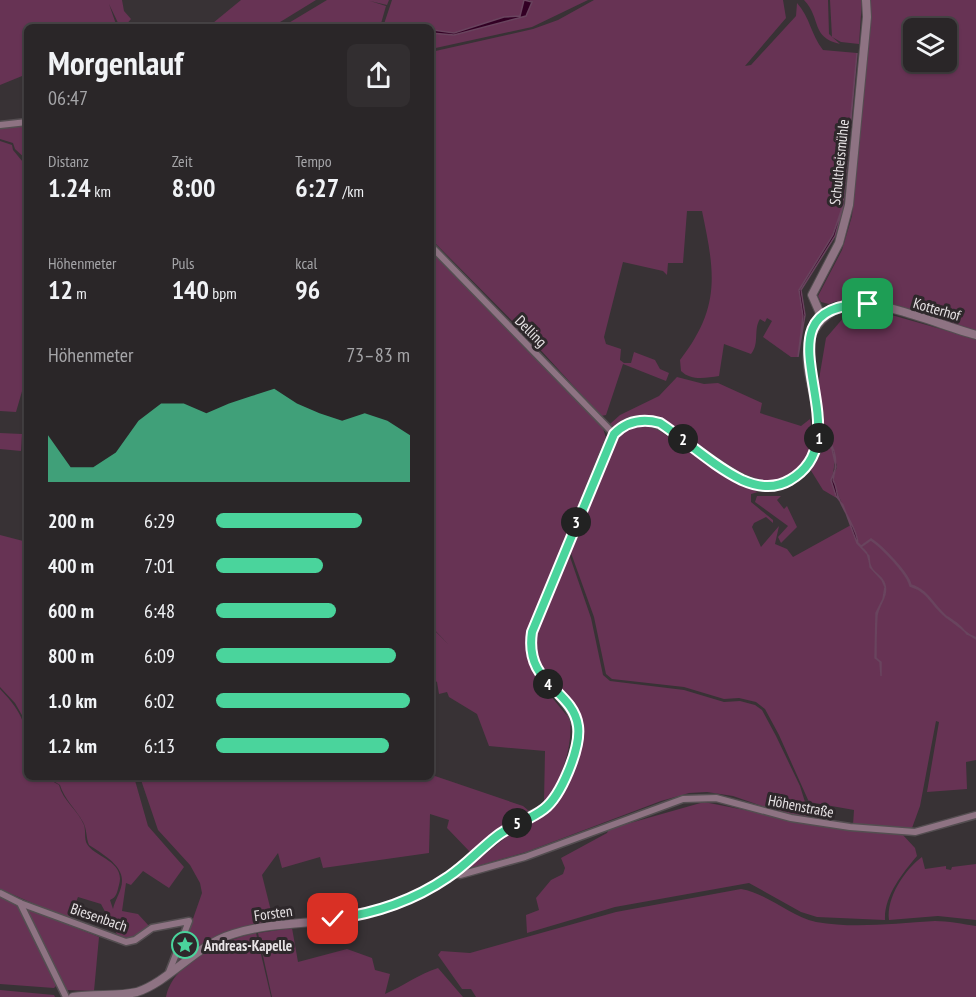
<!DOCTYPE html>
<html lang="de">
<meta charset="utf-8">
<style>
:root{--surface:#2a2628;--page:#322e30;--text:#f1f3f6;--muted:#a5a5a8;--line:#464345;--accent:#4ad49c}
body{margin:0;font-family:"PT Sans Narrow",sans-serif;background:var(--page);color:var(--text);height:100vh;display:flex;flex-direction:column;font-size:22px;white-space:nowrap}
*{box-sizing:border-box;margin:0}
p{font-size:20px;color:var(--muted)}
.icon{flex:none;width:33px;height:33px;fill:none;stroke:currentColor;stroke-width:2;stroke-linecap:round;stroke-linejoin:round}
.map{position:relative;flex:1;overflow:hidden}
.details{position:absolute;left:24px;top:24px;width:410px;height:756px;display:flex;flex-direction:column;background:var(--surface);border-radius:9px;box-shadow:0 2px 4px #0004,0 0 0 2px var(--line)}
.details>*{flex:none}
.controls{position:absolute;left:903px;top:18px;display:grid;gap:12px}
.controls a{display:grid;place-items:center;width:54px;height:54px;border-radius:9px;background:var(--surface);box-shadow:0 2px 4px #0004,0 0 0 2px var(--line);font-size:30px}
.pin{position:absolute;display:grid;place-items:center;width:51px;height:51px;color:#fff;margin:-26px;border-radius:12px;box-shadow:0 3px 9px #0006}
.km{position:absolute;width:30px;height:30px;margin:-15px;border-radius:50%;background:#222;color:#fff;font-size:16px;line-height:30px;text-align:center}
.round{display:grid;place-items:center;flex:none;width:63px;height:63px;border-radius:9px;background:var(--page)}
.headline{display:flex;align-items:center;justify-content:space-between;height:102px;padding:0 24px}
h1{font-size:33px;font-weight:600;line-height:45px}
.stats{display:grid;grid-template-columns:repeat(3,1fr);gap:9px;height:102px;padding:6px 24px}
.stats div{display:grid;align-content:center}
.stats b{font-size:26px;font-weight:600}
.stats small{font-size:16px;font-weight:400}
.stats p{font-size:16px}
.chart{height:168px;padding:12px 24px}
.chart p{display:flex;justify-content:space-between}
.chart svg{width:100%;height:108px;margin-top:6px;fill:var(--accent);opacity:.7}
ul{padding:0 24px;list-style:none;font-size:20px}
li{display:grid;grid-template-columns:96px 72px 1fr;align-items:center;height:45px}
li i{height:15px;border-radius:8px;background:var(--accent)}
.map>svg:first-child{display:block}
.green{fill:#673354;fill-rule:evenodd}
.water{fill:#320024;stroke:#69445e;stroke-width:1.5}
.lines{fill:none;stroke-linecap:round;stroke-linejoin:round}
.minor-casing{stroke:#544e51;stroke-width:9}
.tertiary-casing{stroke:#544e51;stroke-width:10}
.minor{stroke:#8e7383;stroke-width:6}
.tertiary{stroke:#8e7383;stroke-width:8}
.route-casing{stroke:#fff;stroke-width:12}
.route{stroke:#4ad49c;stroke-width:8}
.labels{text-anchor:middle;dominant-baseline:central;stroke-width:6;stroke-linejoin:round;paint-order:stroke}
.street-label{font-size:15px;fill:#e8e4e6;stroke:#2e282b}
.poi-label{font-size:15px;font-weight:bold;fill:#e8e4e6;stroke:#2e282b;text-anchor:start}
</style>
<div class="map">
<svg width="976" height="997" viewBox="0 0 976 997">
<rect width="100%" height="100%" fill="#383235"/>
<g class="green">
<path d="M0 0H122L124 11 131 19 124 27H120L109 4 117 27H27V74L0 85Z"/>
<path d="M241 0H316L272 27H222L213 23Z"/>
<path d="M327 0H389L387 5 370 1 386 6 380 27H282Z"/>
<path d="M392 0H524L520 16 504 17 454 33 431 30 430 27H383Z"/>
<path d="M530 0H588L532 27 431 49V33L454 35 526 16Z"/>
<path d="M594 0H783L786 18 745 66 751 65 796 16 797 3C810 17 811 35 823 50L857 53 842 208 833 235 799 290 803 316 798 357H791L763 337 772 321 767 318 765 322 760 319C753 330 760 343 751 354L724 344 719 376C706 378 691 381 681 371L680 360C721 307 715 273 702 211H687L683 263H668L667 275 663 271 623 262 604 337 606 344 621 349 620 360 624 363H631L634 352 655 360 660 369 669 373 666 381 623 364 606 415 601 416 536 345 431 239V52L533 29 558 20Z"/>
<path d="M804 0H828L829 34 840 44C810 37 822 19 804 0Z"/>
<path d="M830 0H862L859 44 841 42 832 37Z"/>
<path d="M870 0H976V333L884 307 839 305 837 301 829 304 821 302 818 296 842 250 852 216ZM914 28H946V62H914Z"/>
<path d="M27 125V160L15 149 13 143 0 139V128Z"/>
<path d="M0 141 12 145 13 150 27 167V374L16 412 0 411Z"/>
<path d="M437 256 602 425 606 438 527 634C526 671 548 692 570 719 573 746 562 781 544 802L545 751 489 746 477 714 449 697 447 692 439 694 437 682 431 678 430 626 448 644 430 625V257Z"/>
<path d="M864 311 881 312 976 339V760L966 762 967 789 927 792 939 722 936 721 920 806 912 828 853 825 854 810 809 802 779 735 765 709 756 702 739 698 724 699 684 687 612 679 606 674 594 617 571 553 570 557 591 618 603 675 610 681 684 690 724 702 740 701 755 705 762 710 776 736 800 786 810 818 776 811 733 796 707 792 689 793 661 801 526 852 467 869 511 833 514 827 549 806 579 746 580 732 573 709 536 662 533 639 607 451 610 452C618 432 636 422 656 428L736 484 758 492 751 494V502L773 520V523L766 517 754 523 752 527 761 547 779 526 775 544 787 549 793 557 851 525 832 480 837 467 833 448 824 436V416L818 385 826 338 845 316Z"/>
<path d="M677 377 704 384 718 383 762 403 760 413 801 426 810 419C814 440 812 453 797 469 757 511 697 436 660 421 640 413 625 431 612 426L610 424 620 415 659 396Z"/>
<path d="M0 433 22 434 21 451 0 449Z"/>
<path d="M824 438C837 449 836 466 831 480L840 500 823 490 810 469 822 450Z"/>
<path d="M757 496H781L777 500 784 509 787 506 797 527 781 543 778 537 788 526 755 502Z"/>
<path d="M0 535 27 542V724L15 703 0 687Z"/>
<path d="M0 689C31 721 27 735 27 777H45L59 785C63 801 78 810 84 825 86 831 84 839 87 844 94 857 126 861 119 885 117 892 117 897 110 900L113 909C115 900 122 890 122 881 123 865 101 853 89 845 86 838 87 829 83 822 76 809 64 799 60 785L47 777H134L148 826 184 867 169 888 143 871 131 885 126 883 122 911 138 914 149 926 134 938H119L101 904 78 897 69 919 0 889Z"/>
<path d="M431 752 432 775 523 806 529 811 511 820 471 853 447 828 449 820 430 814 429 853 323 868 320 857 282 868 278 853 262 875 271 911 291 907 290 918 287 921C235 926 218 932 175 963L181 947 187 946 190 939 187 936 202 893 200 883 190 865 158 830 140 777H430Z"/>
<path d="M704 802 846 830 902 834 915 848 917 856C902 874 884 896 885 920L817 917 801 912 749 883 615 907 527 933 526 915 539 910 536 898 551 880 563 874 565 868 561 858 607 833 609 829Z"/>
<path d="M922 857 925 869 946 866V869L951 870 952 867 976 864V920L938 916 889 920C886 898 905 869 922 857Z"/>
<path d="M741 889C769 894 789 916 816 922 856 929 895 923 935 921 948 921 963 924 976 926V997H476L471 989H462L438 955 441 951 470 953 616 912Z"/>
<path d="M0 895 18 907 58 984 54 988 0 984Z"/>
<path d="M26 908 99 937 94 991 66 990Z"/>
<path d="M292 928 298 962 347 949 372 958 375 970 390 974 385 994C405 985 417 975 438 968L463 997H272L258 933Z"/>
<path d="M256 933 271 997H166C172 962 226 939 256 933Z"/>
<path d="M0 990 54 995 55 997H0Z"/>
</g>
<g class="water">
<path d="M524 0 532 2 526 16 454 35 431 33 433 30 454 33 504 17 520 16Z"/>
<path d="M857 53 843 208 835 236 801 290 805 315 798 357 803 316 799 290 833 235 842 208Z"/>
<path d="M824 436C838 447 837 466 833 480 836 485 836 488 837 493 841 508 853 522 857 538 859 545 855 540 861 546L871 539C882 546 908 573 911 585 928 590 933 605 946 616 955 622 960 625 967 634L975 637 976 639C965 633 957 624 946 617 932 606 928 591 910 586 907 574 882 547 871 540L861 547C870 553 867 558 871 567 874 574 883 576 885 585 888 597 878 605 877 616 876 629 876 644 876 658L881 662V676L880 662 875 658 876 613 883 599 885 587 882 580 870 567 869 556 857 543 843 505 836 496 831 480 836 467 832 449Z"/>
</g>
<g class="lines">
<defs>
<g id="minor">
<path d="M0 125 27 122"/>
<path d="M430 245 614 434"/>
<path d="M454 873 460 875 525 857 683 799 716 798 791 818 850 827 915 832 976 815"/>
<path d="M0 893 20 903 126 942 135 940 152 928 189 921 169 972"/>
<path d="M20 903 66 997"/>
</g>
<g id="tertiary">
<path d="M822 318 812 295 839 243 849 205 867 17 866 0"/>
<path d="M73 997C94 993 117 997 137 992 170 981 196 945 233 934 277 920 324 925 368 914 395 906 427 893 450 876 472 860 490 839 513 824 528 815 544 812 555 798 565 785 573 760 576 744 586 696 524 688 532 632L607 446C646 362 730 514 789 481 839 453 813 408 808 366 804 329 828 302 867 304 898 307 944 326 976 335"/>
</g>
</defs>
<use href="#minor" class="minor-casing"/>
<use href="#tertiary" class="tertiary-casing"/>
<use href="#minor" class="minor"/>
<use href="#tertiary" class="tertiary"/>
</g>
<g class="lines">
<defs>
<path id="route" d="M333 919C373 914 413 901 448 877 465 866 480 849 497 836 511 825 530 820 544 809 561 796 581 748 578 726 573 689 524 685 532 632L614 434C627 421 642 418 660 423 687 441 713 466 742 480 758 487 775 489 790 480 869 435 743 304 868 304"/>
</defs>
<use href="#route" class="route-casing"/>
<use href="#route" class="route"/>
</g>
<defs>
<symbol id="sight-ring" viewBox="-11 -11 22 22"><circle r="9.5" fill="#2e282b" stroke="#4ad49c" stroke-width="1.5"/><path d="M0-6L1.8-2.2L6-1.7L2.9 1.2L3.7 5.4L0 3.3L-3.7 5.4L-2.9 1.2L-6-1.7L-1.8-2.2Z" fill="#4ad49c"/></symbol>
</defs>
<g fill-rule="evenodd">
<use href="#sight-ring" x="170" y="930" width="30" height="30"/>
</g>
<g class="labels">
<g class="street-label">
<text transform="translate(839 162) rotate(-84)">Schultheismühle</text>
<text transform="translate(937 309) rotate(16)">Kotterhof</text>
<text transform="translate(531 331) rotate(45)">Delling</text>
<text transform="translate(801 806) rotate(11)">Höhenstraße</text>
<text transform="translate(273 913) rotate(-8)">Forsten</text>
<text transform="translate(99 917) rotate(19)">Biesenbach</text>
</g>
<g class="poi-label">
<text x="204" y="945">Andreas-Kapelle</text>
</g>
</g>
</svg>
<div class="controls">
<a><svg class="icon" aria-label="layers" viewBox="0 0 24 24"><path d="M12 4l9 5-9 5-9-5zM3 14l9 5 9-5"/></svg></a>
</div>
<div class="pin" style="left:868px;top:304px;background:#1e9e55"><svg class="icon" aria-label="arrive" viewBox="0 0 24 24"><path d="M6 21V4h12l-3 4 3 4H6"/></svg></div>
<div class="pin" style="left:333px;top:919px;background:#d93025"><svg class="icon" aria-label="check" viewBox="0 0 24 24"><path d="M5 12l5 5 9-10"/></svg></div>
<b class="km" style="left:819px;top:438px">1</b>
<b class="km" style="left:683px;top:439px">2</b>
<b class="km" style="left:576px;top:522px">3</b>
<b class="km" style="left:548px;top:684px">4</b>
<b class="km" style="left:517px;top:823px">5</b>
<section class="details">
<div class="headline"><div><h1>Morgenlauf</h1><p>06:47</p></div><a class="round"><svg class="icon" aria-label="share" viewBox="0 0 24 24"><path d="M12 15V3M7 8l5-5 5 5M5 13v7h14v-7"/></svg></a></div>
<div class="stats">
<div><p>Distanz</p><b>1.24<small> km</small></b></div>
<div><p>Zeit</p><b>8:00</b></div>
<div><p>Tempo</p><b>6:27<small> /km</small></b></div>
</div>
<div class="stats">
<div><p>Höhenmeter</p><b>12<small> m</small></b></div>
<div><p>Puls</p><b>140<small> bpm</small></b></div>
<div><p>kcal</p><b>96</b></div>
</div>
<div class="chart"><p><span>Höhenmeter</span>73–83 m</p>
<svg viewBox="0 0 160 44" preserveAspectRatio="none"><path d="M0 44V25L10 38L20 38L30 32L40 19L50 12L60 12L70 16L80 12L90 9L100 6L110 12L120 16L130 19L140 16L150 19L160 25V44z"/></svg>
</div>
<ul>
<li><b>200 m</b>6:29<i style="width:75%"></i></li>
<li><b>400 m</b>7:01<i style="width:55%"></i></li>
<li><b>600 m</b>6:48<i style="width:62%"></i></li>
<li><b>800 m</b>6:09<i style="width:93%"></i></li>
<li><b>1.0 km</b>6:02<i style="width:100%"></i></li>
<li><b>1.2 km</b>6:13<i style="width:89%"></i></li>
</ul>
</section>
</div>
